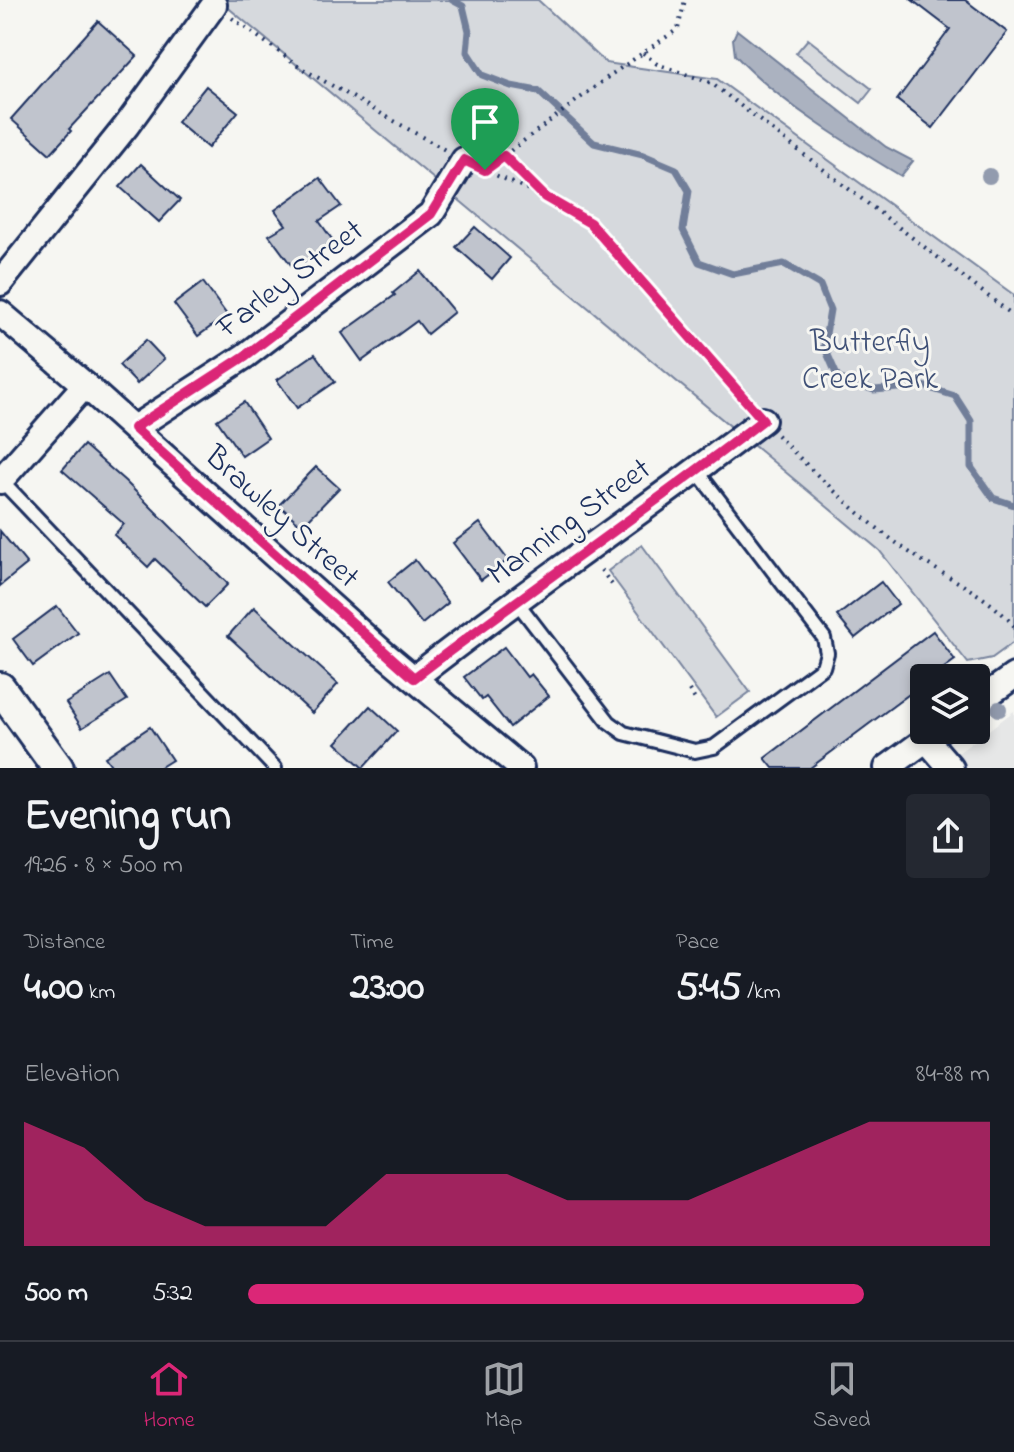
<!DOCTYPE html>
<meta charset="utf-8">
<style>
:root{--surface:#171b24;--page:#242831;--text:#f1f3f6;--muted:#9ea1a6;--line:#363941;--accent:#db2777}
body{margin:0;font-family:"Indie Flower",sans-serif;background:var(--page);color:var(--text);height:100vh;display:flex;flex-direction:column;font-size:30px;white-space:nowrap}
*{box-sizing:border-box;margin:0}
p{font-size:26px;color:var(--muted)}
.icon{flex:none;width:44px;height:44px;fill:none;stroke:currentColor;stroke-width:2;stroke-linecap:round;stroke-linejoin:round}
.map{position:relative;height:768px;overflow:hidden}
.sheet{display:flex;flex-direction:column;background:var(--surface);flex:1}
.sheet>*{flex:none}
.controls{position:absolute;left:910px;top:664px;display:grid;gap:16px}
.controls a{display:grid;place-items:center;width:80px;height:80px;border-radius:8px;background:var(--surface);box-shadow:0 4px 12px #0003;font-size:40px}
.pin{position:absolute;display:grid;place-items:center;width:68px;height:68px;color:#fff;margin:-82px -34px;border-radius:50% 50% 50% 0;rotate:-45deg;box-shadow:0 0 8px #0007}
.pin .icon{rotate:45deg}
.round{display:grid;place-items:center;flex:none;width:84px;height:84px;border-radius:8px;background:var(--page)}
.headline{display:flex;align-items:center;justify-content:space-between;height:136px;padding:0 24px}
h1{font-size:44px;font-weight:700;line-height:60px}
.stats{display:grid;grid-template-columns:repeat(3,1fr);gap:12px;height:136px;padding:8px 24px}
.stats div{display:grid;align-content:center}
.stats b{font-size:40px;font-weight:700}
.stats small{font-size:22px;font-weight:400}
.stats p{font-size:22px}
.chart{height:224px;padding:16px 24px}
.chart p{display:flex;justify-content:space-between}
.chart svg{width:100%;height:144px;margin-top:8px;fill:var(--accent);opacity:.7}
ul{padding:0 24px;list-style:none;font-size:26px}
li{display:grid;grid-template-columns:128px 96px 1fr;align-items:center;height:60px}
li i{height:20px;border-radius:10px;background:var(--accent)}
.menu{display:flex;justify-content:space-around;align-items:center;height:112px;border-top:2px solid var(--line);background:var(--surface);font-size:22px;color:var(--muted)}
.menu a{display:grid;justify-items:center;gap:4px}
.menu .active{color:var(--accent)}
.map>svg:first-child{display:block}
.built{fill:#e6e7e7}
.green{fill:#d6d9dd;stroke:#78849e;stroke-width:2}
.water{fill:#abb2c0;stroke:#717e99;stroke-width:2}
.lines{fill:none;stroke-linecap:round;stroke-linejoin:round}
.stream{stroke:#717e99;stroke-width:7}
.building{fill:#c0c4cd;stroke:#1b2f5e;stroke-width:2}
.service-casing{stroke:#1b2f5e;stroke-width:18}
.minor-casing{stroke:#1b2f5e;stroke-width:30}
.tertiary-casing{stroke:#1b2f5e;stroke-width:36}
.path{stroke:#1b2f5e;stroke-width:4;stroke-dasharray:2 6;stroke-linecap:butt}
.service{stroke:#f6f6f2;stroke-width:12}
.minor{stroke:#f6f6f2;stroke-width:24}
.tertiary{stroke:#f6f6f2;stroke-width:30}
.tree{fill:#929bae}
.route-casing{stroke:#fff;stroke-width:16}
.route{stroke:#db2777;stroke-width:10}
.labels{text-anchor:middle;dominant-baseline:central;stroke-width:6;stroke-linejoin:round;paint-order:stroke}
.street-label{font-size:32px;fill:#1b2f5e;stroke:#f6f6f2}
.park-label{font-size:32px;fill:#405177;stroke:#f6f6f2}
</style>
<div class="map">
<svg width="1014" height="768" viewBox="0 0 1014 768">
<rect width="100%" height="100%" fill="#f6f6f2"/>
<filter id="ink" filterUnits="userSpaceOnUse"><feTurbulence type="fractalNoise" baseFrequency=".0125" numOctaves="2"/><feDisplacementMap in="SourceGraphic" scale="16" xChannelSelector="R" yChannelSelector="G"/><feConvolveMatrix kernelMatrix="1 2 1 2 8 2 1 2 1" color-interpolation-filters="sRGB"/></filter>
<g filter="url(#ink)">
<path class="built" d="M1014 711V768H965L954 756Z"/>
<g class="green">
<path d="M219 0H538L606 63 717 79 1014 295V642L992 658 968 663 879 550Z"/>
<path d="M808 39 872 89 861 103 796 53Z"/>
<path d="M642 545 750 692 716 717 608 571Z"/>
</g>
<path class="water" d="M737 30 886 147 913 161 901 176C846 143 779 102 735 55L733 39Z"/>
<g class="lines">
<path class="stream" d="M452 0 463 6 469 31 467 52 482 75 511 86 538 91 594 143 643 155 676 169 689 191 683 230 699 262 733 274 784 264 820 285 830 310 824 346 838 378 874 390 923 386 955 396 971 421V467L993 498 1014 505"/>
</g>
<g class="building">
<path d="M912 0H965L1007 32 933 128 897 100 950 29Z"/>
<path d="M98 21 137 56 69 129 71 131 50 154 11 119Z"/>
<path d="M206 86 238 112 208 148 177 122Z"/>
<path d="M141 164 180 200 159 222 120 187Z"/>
<path d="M320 178 341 206 319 221 334 242 294 269 269 235 286 225 275 210Z"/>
<path d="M475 227 510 258 492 279 456 247Z"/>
<path d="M420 271 454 312 427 334 417 321 362 361 342 333 395 295 393 293Z"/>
<path d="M203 282 227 315 198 336 174 304Z"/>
<path d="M146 340 164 359 137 384 119 365Z"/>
<path d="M315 354 335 382 297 408 277 380Z"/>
<path d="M244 402 268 438 242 456 217 420Z"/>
<path d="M84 445 125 481 228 584 205 607 155 559 148 567 114 535 124 524 62 470Z"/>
<path d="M316 467 339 488 302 526 279 505Z"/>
<path d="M480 523 508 560 481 580 453 543Z"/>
<path d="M0 531 27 564 0 586Z"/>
<path d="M415 560 448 603 422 624 388 582Z"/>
<path d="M881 582 898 604 855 638 837 616Z"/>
<path d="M57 606 78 633 33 666 13 639Z"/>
<path d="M254 607 338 684 312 713 228 636Z"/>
<path d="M933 631 955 660 930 678H924V683L810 768H773L765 758Z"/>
<path d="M504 647 527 677 531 674 549 696 510 727 486 697 482 700 464 677Z"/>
<path d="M110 675 127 700 82 728 66 703Z"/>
<path d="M370 706 397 731 363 768 336 743Z"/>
<path d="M150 727 172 760 159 768H113L105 757Z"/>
</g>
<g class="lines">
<defs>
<g id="service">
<path d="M1 480 275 768"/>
<path d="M516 601 609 722 624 733 695 751 714 747 823 667 827 653 824 638 697 471"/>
</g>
<g id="minor">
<path d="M0 283 127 125 214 5"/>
<path d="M0 313 85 385 382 652 521 768"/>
<path d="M134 428 245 356 431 214 464 160"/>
<path d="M0 481 85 385"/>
<path d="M414 678C528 589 648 508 763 420"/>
<path d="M976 703 1014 676"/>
<path d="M926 739 951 768"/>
<path d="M887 768 939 730"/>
</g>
<path id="tertiary" d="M0 688 58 768"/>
</defs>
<use href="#service" class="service-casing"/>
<use href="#minor" class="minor-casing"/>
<use href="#tertiary" class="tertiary-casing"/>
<g class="path">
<path d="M232 18 303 69 445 150"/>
<path d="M643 53 657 64 711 83 1014 316"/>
<path d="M504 156 542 193"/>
<path d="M482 169 563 205 590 223 749 405"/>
<path d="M485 170 612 74 678 29 685 0"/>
<path d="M777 435C816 475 868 525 915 556 949 579 987 594 1014 626"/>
<path d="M601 570 613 586"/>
<path d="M689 690 696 701"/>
</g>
<use href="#service" class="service"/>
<use href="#minor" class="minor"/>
<use href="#tertiary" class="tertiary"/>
</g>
<g class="tree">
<circle cx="989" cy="176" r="8"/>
<circle cx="999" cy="709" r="8"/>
</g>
</g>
<g class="lines" filter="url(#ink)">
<defs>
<path id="route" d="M504 156 545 197 590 223 763 420C648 509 529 590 414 678L134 428 245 356 431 214 464 160 485 170Z"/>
</defs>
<use href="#route" class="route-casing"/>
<use href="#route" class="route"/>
</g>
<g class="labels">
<g class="street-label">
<text transform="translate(291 280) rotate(-37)">Farley Street</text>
<text transform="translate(281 518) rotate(42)">Brawley Street</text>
<text transform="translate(570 523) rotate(-36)">Manning Street</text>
</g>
<g class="park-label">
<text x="870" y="343">Butterfly<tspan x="870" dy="37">Creek Park</tspan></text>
</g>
</g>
</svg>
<div class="controls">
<a><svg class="icon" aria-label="layers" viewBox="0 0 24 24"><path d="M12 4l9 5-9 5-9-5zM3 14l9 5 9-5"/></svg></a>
</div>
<div class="pin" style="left:485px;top:170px;background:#1e9e55"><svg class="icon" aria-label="arrive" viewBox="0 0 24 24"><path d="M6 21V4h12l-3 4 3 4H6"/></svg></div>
</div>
<section class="sheet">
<div class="headline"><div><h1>Evening run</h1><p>19:26 · 8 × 500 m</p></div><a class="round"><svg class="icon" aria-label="share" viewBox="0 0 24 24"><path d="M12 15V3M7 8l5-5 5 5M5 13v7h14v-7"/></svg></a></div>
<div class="stats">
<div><p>Distance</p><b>4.00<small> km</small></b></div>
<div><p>Time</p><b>23:00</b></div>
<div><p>Pace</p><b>5:45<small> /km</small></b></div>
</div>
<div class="chart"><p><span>Elevation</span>84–88 m</p>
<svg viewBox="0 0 160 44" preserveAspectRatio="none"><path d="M0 44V6L10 14L20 30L30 38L40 38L50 38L60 22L70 22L80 22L90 30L100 30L110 30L120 22L130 14L140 6L150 6L160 6V44z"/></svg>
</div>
<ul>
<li><b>500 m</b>5:32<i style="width:83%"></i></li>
</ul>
</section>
<nav class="menu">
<a class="active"><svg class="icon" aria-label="home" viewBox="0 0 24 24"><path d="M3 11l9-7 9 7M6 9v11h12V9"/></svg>Home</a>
<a><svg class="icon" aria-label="map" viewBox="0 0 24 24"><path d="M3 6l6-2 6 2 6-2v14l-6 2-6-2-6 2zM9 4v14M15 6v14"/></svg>Map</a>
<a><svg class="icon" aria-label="saved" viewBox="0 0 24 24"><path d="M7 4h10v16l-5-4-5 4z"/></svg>Saved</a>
</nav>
